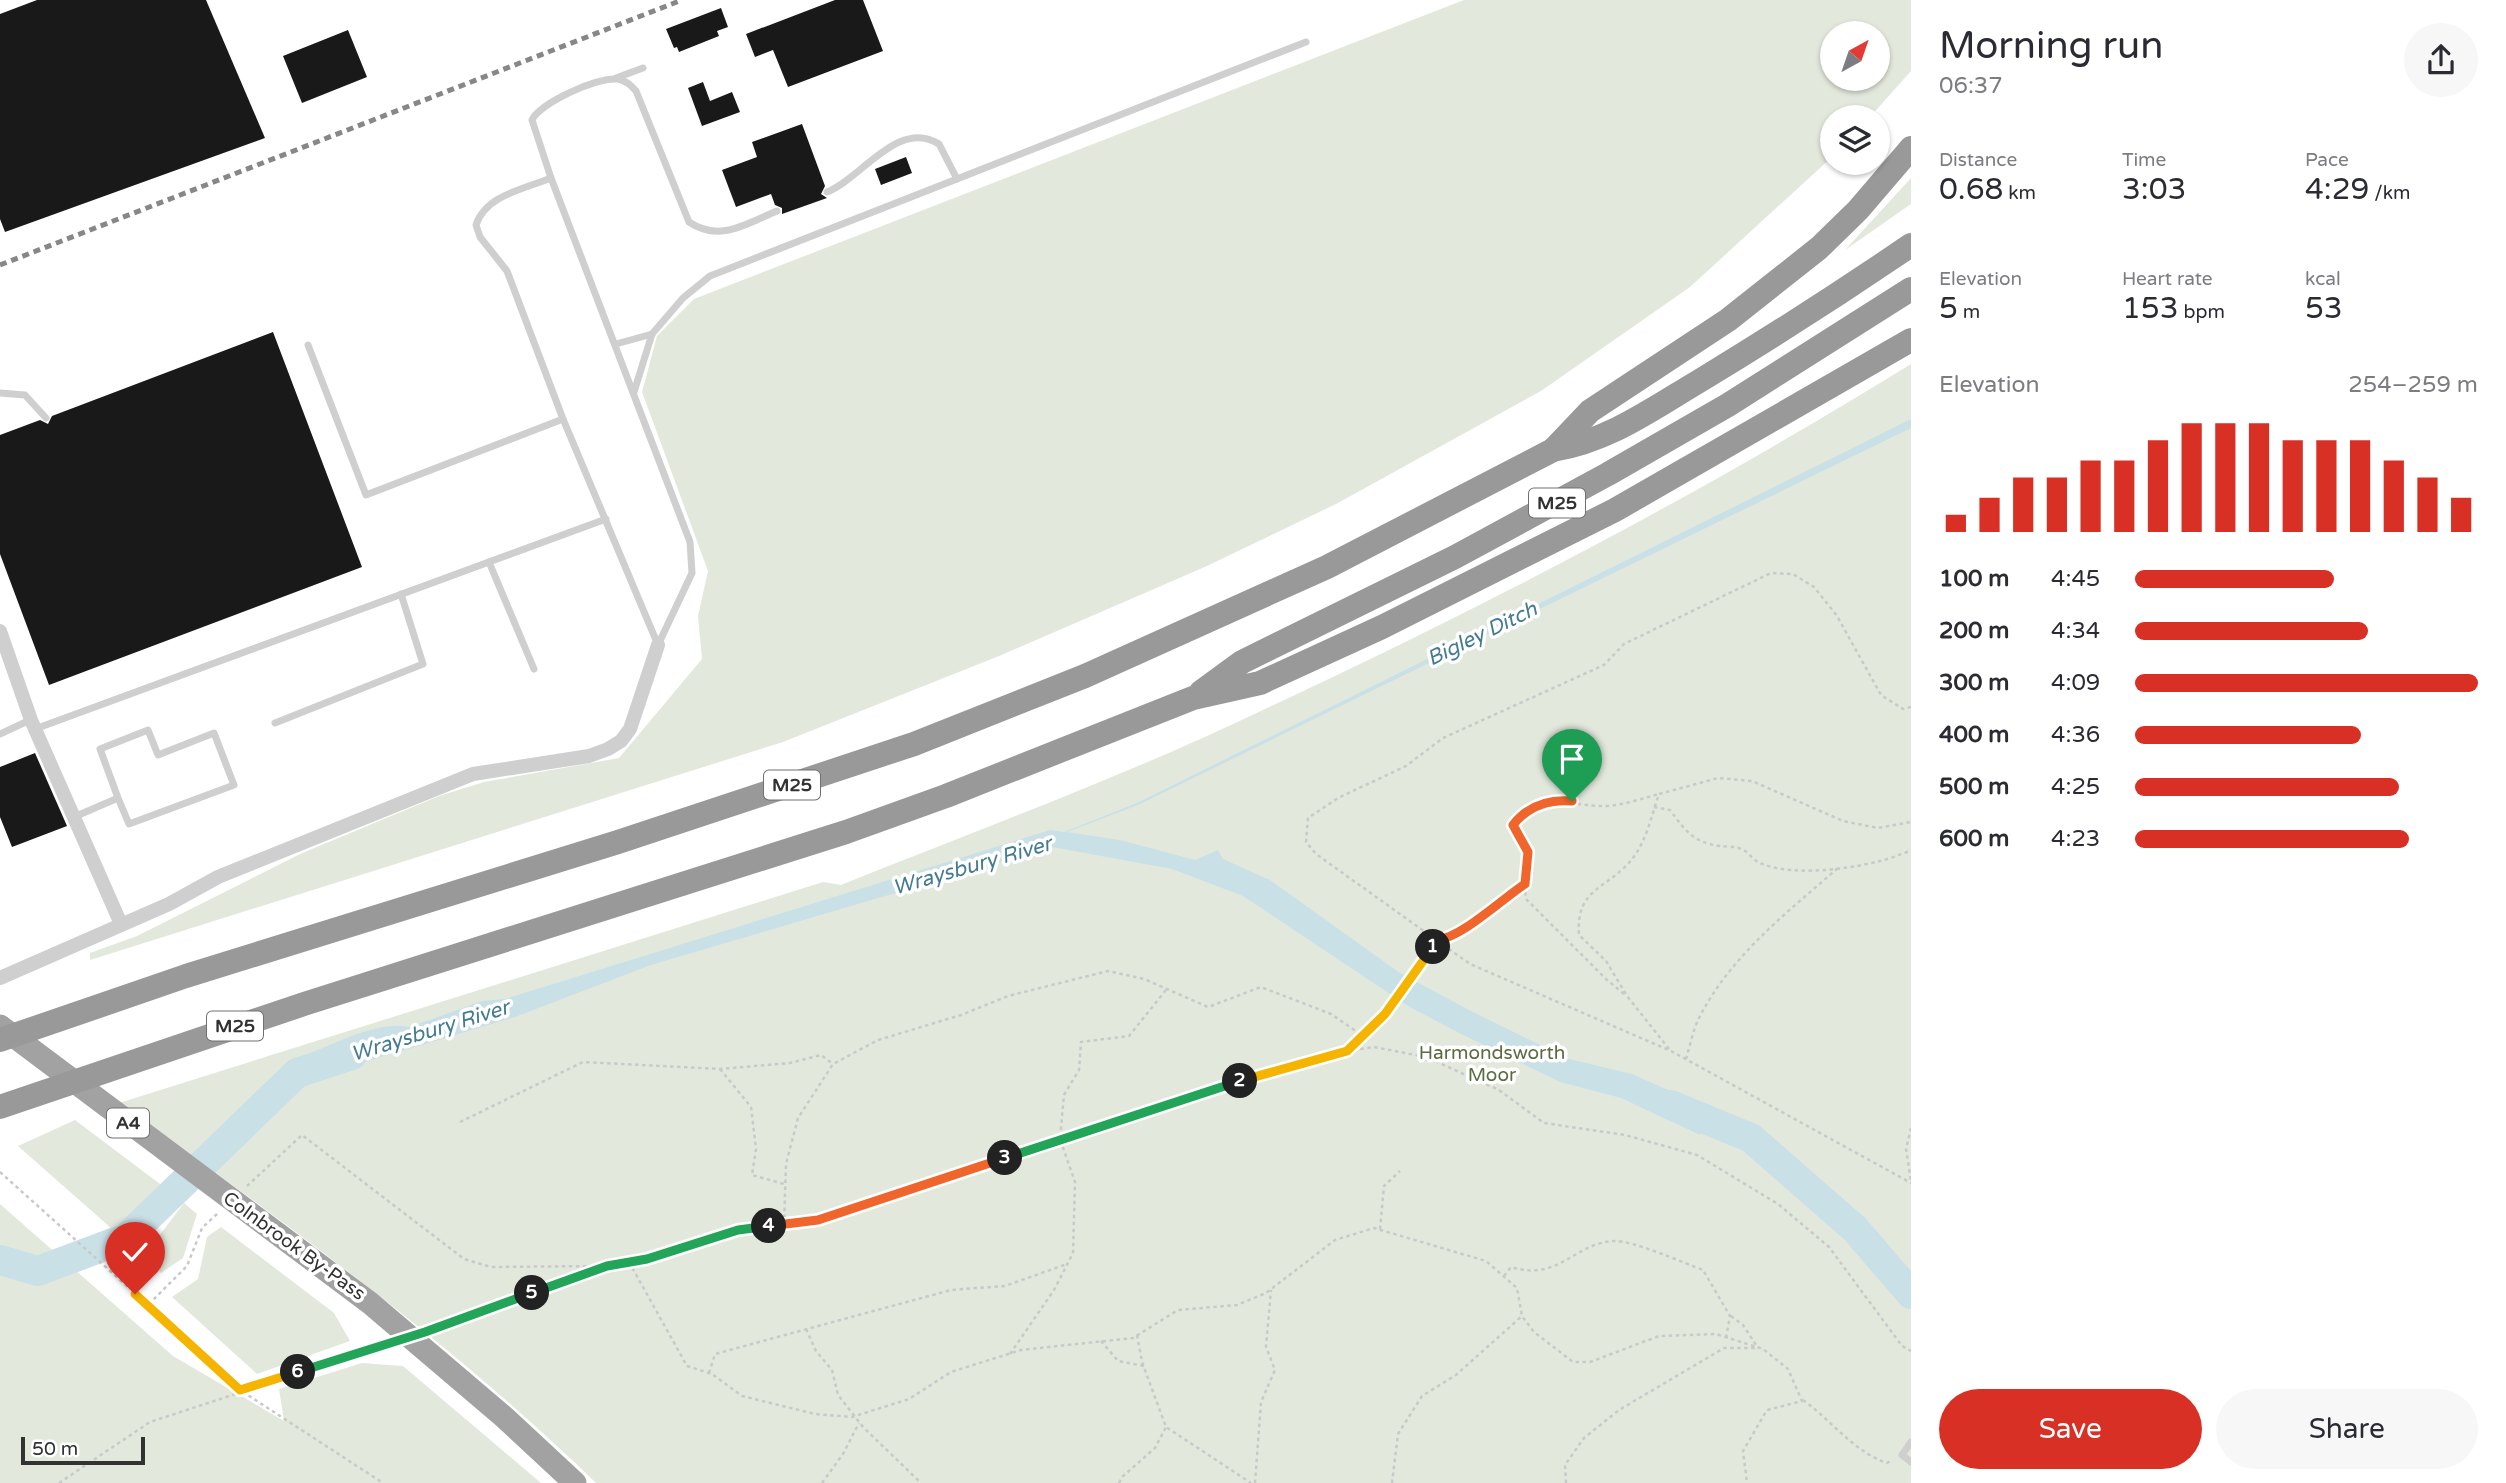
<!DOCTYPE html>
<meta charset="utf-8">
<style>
:root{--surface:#fff;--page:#f7f7f7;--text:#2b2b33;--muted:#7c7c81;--accent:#d93025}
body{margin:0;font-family:"Varela Round",sans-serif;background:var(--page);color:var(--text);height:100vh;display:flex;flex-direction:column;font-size:26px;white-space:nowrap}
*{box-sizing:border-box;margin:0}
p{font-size:23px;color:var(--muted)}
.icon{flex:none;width:38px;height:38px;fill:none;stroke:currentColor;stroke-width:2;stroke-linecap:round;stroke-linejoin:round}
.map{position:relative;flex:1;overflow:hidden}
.details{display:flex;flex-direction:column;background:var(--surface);width:595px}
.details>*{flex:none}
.needle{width:46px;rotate:40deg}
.tools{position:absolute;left:1820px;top:21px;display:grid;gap:14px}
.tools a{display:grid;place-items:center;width:70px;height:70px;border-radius:50%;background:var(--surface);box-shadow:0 2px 5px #0004;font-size:35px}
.scale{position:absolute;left:21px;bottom:18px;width:124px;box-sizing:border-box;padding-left:7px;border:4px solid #323232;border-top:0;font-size:19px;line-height:24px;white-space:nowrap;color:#323232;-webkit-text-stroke:5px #fff;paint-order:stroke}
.pin{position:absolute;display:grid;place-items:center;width:60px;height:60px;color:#fff;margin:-72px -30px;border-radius:50% 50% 50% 0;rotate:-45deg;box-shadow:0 0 7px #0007}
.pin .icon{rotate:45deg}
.km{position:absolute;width:35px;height:35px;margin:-18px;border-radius:50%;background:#222;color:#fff;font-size:19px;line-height:35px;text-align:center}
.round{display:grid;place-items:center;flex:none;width:74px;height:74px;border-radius:37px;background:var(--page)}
.summary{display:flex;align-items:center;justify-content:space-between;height:119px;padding:0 28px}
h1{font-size:38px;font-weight:600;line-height:52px}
.metrics{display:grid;grid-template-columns:repeat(3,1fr);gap:10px;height:119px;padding:7px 28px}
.metrics div{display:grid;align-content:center}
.metrics b{font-size:30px;font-weight:600}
.metrics small{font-size:19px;font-weight:400}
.metrics p{font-size:19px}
.chart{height:196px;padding:14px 28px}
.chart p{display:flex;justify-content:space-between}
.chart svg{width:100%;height:126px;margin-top:7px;stroke:var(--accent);stroke-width:6}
.action{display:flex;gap:14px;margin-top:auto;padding:14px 28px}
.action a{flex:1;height:80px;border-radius:42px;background:var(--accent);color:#fff;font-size:28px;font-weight:600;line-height:80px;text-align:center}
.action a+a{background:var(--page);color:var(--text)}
ul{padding:0 28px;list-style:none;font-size:23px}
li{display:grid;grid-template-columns:112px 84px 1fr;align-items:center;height:52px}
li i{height:18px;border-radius:9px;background:var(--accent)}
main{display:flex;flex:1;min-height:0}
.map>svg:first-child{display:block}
.green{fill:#e3e8dc;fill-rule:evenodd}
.water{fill:#cae0e7}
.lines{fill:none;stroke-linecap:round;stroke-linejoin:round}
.river{stroke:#cae0e7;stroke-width:30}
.building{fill:#191919}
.path{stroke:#c9c9c9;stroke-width:2.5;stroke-dasharray:3.5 3.5;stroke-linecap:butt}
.service{stroke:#cfcfcf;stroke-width:7}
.minor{stroke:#cfcfcf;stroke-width:14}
.trunk{stroke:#a2a2a2;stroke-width:23}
.motorway{stroke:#999;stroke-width:24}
.rail{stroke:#878787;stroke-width:5;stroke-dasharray:7 5;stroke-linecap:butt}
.split-1-casing{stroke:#fff;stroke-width:14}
.split-2-casing{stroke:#fff;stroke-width:14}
.split-3-casing{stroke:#fff;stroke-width:14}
.split-4-casing{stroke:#fff;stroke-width:14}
.split-5-casing{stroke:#fff;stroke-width:14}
.split-6-casing{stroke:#fff;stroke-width:14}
.split-7-casing{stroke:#fff;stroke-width:14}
.split-1{stroke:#f0652b;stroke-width:9}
.split-2{stroke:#f5b400;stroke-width:9}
.split-3{stroke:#22a559;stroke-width:9}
.split-4{stroke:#f0652b;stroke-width:9}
.split-5{stroke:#22a559;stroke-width:9}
.split-6{stroke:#22a559;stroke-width:9}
.split-7{stroke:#f5b400;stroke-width:9}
.labels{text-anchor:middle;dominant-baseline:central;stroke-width:7;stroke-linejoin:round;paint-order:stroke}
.shield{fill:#fff;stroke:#707070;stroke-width:2}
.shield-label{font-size:18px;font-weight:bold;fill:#323232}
.park-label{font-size:19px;fill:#5a6c41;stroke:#fff}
.street-label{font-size:19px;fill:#323232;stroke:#fff}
.water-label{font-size:21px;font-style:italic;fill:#447b90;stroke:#fff}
</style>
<main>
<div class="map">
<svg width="1911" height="1483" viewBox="0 0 1911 1483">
<rect width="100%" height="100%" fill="#fff"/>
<g class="green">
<path d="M1464 0H1911V71L1870 117H1832V157L1690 287 1541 391 1336 504 1207 566 999 656 783 742 90 960V953L137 936 300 854 439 796 484 782 619 758 702 659 698 616 708 571 642 392 657 336 694 299ZM1832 33H1878V79H1832Z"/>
<path d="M1911 178V204L1845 250Z"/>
<path d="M1911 364V1483H596C450 1341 284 1222 119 1103L823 882 841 885C963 836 1087 790 1207 736 1449 625 1685 504 1911 364Z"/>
<path d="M75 1120 168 1190 155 1207 111 1228 18 1146Z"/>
<path d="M184 1203 197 1214 183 1258 161 1273 144 1256Z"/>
<path d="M0 1204 173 1356 284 1421 279 1389 362 1363 403 1366 541 1483H0Z"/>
<path d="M221 1227 334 1313 350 1341 257 1374 172 1297 198 1279 207 1237Z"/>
</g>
<path class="water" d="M1911 419V428L1138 805 1067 832 1120 840 1195 860 1218 850 1223 859 1270 880 1400 973 1473 1012 1569 1059 1632 1074 1713 1110 1700 1135 1621 1098 1560 1082 1461 1034 1408 1006 1243 896 1172 869 1052 847 651 965 515 1017 318 1076 310 1053C339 1042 379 1020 410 1027L482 1001 505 999 1050 830 1064 832 1137 803Z"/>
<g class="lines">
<g class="river">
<path d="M1671 1105 1751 1138 1855 1229 1911 1294"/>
<path d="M0 1260 38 1271 126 1238 297 1073 352 1055"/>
</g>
</g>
<g class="building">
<path d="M37 0H206L265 138 5 232 0 219V14Z"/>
<path d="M835 0H863L883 51 788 87 773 50 755 57 746 34Z"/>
<path d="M721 8 728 27 717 31 719 36 679 52 677 47 674 48 666 29Z"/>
<path d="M348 30 367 77 302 103 283 56Z"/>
<path d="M703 82 710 101 732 92 740 112 702 126 688 88Z"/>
<path d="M802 124 825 186 821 194 827 198 782 214V208L775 205 771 194 736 207 722 170 757 157 752 142Z"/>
<path d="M906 157 912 173 881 185 875 169Z"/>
<path d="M273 332 362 567 49 685 0 554V435L40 420 48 424 52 416Z"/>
<path d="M35 753 67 826 12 847 0 817V767Z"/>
</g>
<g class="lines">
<g class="path">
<path d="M1911 707 1903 709 1881 695 1837 616 1814 587 1793 574 1771 573 1624 644 1604 665 1443 738 1406 766 1338 798 1308 818 1306 842 1316 854 1470 964 1671 1051 1911 1183"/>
<path d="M1654 807 1670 810C1686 831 1692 842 1720 846 1726 847 1735 846 1741 849 1748 851 1752 859 1758 862 1793 880 1877 867 1911 850"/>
<path d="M1439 941 1485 917 1503 898 1525 884"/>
<path d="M1624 994 1606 979 1526 899 1524 878 1528 852 1513 825C1541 792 1563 804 1599 806 1619 807 1640 799 1659 794"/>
<path d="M1669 1049 1627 996 1606 961 1579 935C1575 885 1612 889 1635 855 1647 838 1652 814 1659 794L1718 778 1752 781 1843 821 1878 828 1911 822"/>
<path d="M1347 1051 1385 1014 1437 940"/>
<path d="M1686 1059C1690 1046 1693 1030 1699 1018 1731 955 1788 912 1839 867"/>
<path d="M720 1069 751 1107 756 1149 752 1175 784 1184"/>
<path d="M460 1122 583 1062 720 1069 790 1063 821 1055 833 1064"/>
<path d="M1911 1128 1906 1149 1911 1181"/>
<path d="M0 1172 148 1305"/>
<path d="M247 1186 302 1135 464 1259 491 1267 604 1266"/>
<path d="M217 1214 202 1228 187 1266 148 1305 240 1390 383 1483"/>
<path d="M784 1225 786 1164 798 1118 833 1064 878 1040 961 1015 1008 996 1108 971 1144 979 1208 1007 1261 987 1331 1014 1363 1036"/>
<path d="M1380 1229 1384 1186 1400 1171"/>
<path d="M629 1262 687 1366 712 1374 742 1396 815 1414 852 1417 909 1399 951 1372 1021 1350 1133 1338 1178 1310 1237 1305 1266 1293 1335 1240 1374 1228 1486 1261 1517 1288 1522 1316 1534 1332 1573 1362H1590L1659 1336 1716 1334 1763 1349 1788 1369 1802 1401 1767 1410 1743 1451 1747 1483"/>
<path d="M1504 1276 1511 1267C1559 1282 1574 1243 1614 1241 1632 1240 1684 1263 1703 1270L1730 1316 1726 1338"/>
<path d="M1731 1316 1743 1325 1758 1348"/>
<path d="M806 1329 816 1351 832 1370 838 1395 863 1427 921 1483"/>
<path d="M431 1330 607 1266 647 1259 738 1230 818 1220 1202 1092 1347 1051 1374 1047 1426 1057 1499 1090 1544 1123 1625 1135 1697 1155 1778 1204 1829 1247 1902 1346 1911 1351"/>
<path d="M1137 1335 1142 1362 1166 1427 1251 1483"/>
<path d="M1101 1341 1118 1361 1144 1366"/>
<path d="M1010 1354 1054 1290 1073 1253 1075 1182 1060 1139 1064 1095 1079 1070 1081 1042 1129 1036 1166 990"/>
<path d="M709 1373 715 1354 951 1290 1005 1286 1067 1264"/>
<path d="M1803 1400C1831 1420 1854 1452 1887 1463L1892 1460"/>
<path d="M59 1483 150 1422 388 1344"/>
<path d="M822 1483 843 1454 859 1423"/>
<path d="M1119 1483 1122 1477 1155 1448 1166 1427"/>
<path d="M1255 1483 1261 1402 1275 1370 1266 1347 1271 1290"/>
<path d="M1392 1483 1398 1434 1422 1396 1456 1375 1522 1316"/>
<path d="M1566 1483 1565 1465 1584 1438 1619 1410 1724 1348H1755"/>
</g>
<g class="service">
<path d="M616 78 643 68"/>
<path d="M551 178C524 189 486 195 476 225L480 237 507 271 563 419"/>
<path d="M827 192C861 179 898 118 939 144L957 179"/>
<path d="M616 344 652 334"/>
<path d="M308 345 366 495 563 419 658 645"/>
<path d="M634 392 652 334 683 298 710 276 1306 42"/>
<path d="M0 393 25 395 46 418"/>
<path d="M489 562 534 669"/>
<path d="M658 645 692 573 690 542 551 178 532 120C540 103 597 77 617 79 625 80 631 85 636 91L689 222C720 243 747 223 777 211"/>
<path d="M275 723 423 664 401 594"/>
<path d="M35 729 606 519"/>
<path d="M0 734 30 720"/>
<path d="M74 817 118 798 129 824 234 785 214 733 158 755 148 730 100 749 118 798"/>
<path d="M1911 1442 1902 1455 1911 1462"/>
</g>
<g class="minor">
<path d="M0 631 31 720 121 924"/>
<path d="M0 978 169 904 218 877 473 774 589 756 608 749 621 741 630 729 658 645"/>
</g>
<path class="trunk" d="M0 1026 370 1303 504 1417 575 1483"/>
<g class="motorway">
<path d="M1553 450 1590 411 1728 320 1819 248 1858 210 1911 148"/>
<path d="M1201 692 1242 662 1455 557 1608 474 1728 405 1911 289"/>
<path d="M0 1040 186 976 618 842 914 744 1085 676 1327 567 1553 450C1609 441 1652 409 1701 380 1772 337 1842 292 1911 245"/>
<path d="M0 1107 304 1004 846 832 946 796 1193 698 1260 683 1382 627 1615 510 1911 340"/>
</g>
<path class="rail" d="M0 265 682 0"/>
</g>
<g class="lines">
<defs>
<path id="split-1" d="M1433 947 1437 940C1461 938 1502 899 1525 884L1528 852 1513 825C1528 806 1549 799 1572 801"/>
<path id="split-2" d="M1240 1081 1347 1051 1385 1014 1433 947"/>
<path id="split-3" d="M1005 1158 1240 1081"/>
<path id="split-4" d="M769 1226 818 1220 1005 1158"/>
<path id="split-5" d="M532 1293 607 1266 647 1259 738 1230 769 1226"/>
<path id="split-6" d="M298 1372 425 1332 532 1293"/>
<path id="split-7" d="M135 1294 240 1390 298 1372"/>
</defs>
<use href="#split-1" class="split-1-casing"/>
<use href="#split-2" class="split-2-casing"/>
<use href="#split-3" class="split-3-casing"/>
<use href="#split-4" class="split-4-casing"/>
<use href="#split-5" class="split-5-casing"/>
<use href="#split-6" class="split-6-casing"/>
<use href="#split-7" class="split-7-casing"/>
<use href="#split-1" class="split-1"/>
<use href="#split-2" class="split-2"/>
<use href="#split-3" class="split-3"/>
<use href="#split-4" class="split-4"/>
<use href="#split-5" class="split-5"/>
<use href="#split-6" class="split-6"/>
<use href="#split-7" class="split-7"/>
</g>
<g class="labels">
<g class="shield">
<rect x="1529" y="488.5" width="56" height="29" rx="5"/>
<rect x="764" y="770.5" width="56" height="29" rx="5"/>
<rect x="207" y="1011.5" width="56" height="29" rx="5"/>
<rect x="107" y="1108.5" width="42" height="29" rx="5"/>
</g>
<g class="shield-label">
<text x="1557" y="503">M25</text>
<text x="792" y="785">M25</text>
<text x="235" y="1026">M25</text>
<text x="128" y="1123">A4</text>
</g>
<g class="park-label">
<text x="1492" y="1053">Harmondsworth<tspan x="1492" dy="22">Moor</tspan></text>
</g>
<g class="street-label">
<text transform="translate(294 1246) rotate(36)">Colnbrook By-Pass</text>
</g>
<g class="water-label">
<text transform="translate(1482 634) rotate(-26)">Bigley Ditch</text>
<text transform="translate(972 866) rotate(-16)">Wraysbury River</text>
<text transform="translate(430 1031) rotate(-17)">Wraysbury River</text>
</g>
</g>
</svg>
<div class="tools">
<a><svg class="needle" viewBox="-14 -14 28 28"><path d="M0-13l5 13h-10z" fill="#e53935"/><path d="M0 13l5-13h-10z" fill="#7c7c81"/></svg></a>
<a><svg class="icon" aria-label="layers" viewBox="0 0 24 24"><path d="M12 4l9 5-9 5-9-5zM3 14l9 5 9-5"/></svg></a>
</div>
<div class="scale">50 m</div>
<div class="pin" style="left:1572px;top:801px;background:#1e9e55"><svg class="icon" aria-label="arrive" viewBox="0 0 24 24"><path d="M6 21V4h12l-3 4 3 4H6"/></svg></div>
<div class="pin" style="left:135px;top:1294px;background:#d93025"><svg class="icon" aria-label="check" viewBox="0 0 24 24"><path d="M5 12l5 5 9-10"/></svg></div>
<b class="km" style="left:1433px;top:947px">1</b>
<b class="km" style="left:1240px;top:1081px">2</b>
<b class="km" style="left:1005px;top:1158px">3</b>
<b class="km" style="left:769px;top:1226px">4</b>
<b class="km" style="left:532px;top:1293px">5</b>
<b class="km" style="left:298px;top:1372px">6</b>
</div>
<section class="details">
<div class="summary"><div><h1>Morning run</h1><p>06:37</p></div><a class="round"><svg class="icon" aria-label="share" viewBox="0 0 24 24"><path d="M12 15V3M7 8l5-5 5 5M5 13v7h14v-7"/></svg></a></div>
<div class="metrics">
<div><p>Distance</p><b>0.68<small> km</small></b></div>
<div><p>Time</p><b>3:03</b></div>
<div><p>Pace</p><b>4:29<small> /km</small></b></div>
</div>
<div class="metrics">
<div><p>Elevation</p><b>5<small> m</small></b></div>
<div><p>Heart rate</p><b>153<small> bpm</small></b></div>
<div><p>kcal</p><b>53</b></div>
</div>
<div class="chart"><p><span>Elevation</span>254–259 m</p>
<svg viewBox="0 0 160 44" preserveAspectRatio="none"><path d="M5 44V38M15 44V32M25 44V25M35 44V25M45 44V19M55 44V19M65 44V12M75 44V6M85 44V6M95 44V6M105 44V12M115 44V12M125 44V12M135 44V19M145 44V25M155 44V32"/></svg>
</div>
<ul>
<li><b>100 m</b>4:45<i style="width:58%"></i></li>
<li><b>200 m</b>4:34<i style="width:68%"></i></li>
<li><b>300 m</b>4:09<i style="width:100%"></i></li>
<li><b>400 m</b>4:36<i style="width:66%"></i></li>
<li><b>500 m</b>4:25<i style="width:77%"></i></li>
<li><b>600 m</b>4:23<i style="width:80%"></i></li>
</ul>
<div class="action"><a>Save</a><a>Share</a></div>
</section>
</main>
